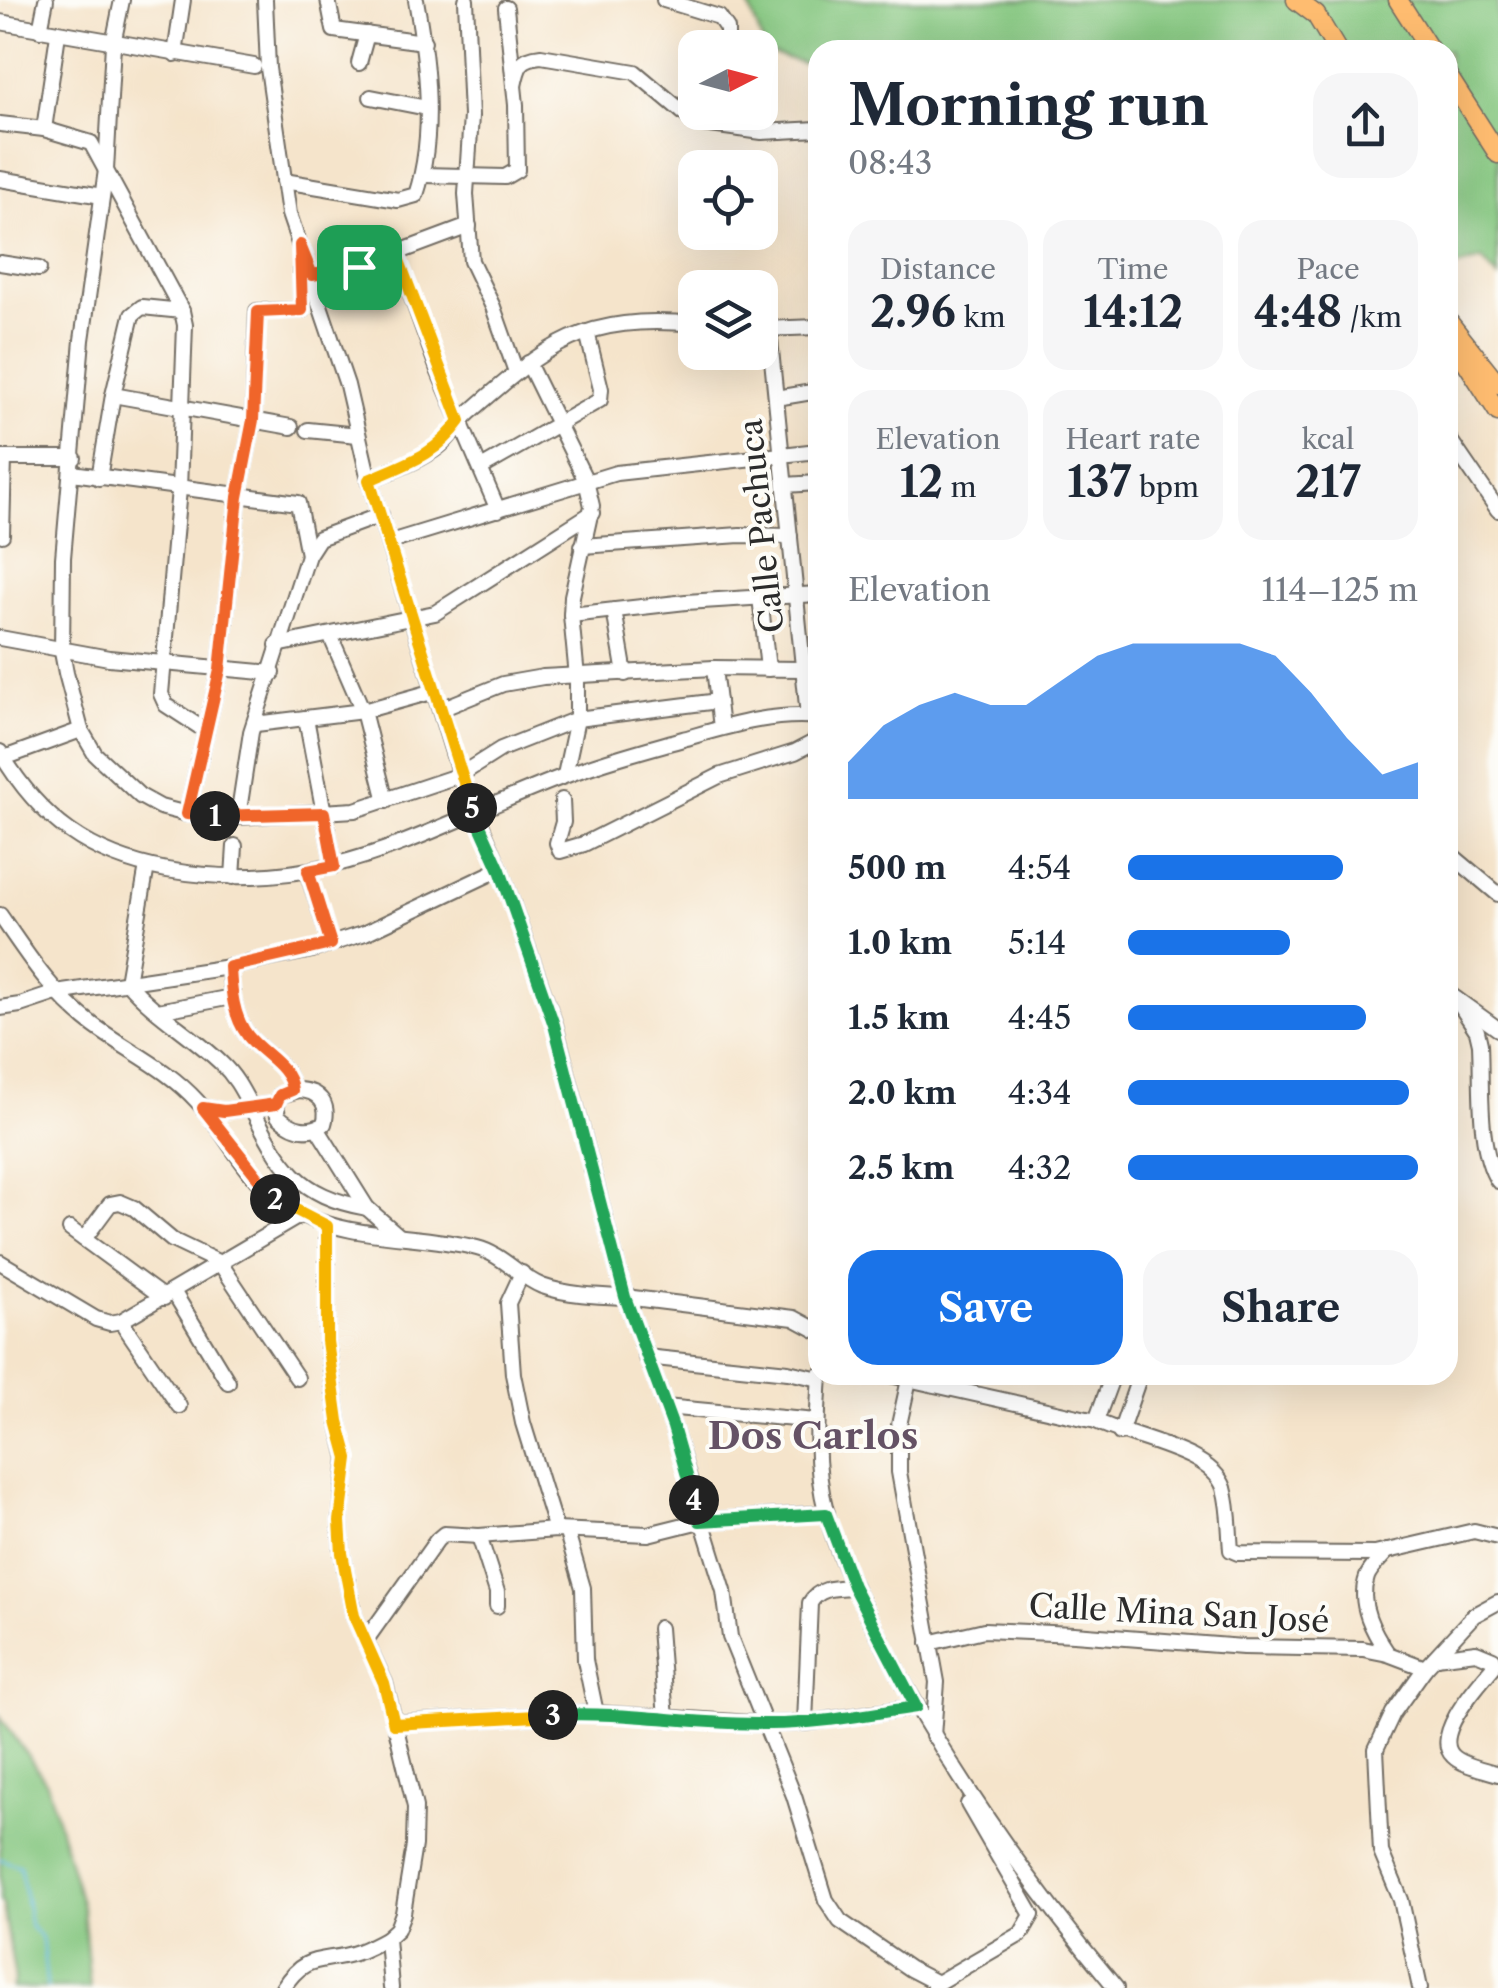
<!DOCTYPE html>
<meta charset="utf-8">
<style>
:root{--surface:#fff;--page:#f6f6f7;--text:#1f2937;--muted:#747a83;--accent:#1a73e8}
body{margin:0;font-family:"Libre Caslon Text",serif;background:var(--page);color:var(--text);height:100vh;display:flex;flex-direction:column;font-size:38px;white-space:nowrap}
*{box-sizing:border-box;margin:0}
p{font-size:32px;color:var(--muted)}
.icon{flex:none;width:55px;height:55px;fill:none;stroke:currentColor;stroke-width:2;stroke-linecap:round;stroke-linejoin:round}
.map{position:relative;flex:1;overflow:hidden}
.side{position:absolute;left:808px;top:40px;width:650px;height:1345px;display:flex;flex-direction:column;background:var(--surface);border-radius:30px;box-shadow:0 10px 40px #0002}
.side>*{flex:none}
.needle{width:65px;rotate:84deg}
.buttons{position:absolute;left:678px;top:30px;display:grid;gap:20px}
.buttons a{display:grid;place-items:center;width:100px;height:100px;border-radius:20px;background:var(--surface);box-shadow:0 10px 40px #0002;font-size:50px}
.pin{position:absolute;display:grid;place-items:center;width:85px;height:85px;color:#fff;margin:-42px;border-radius:20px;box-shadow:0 5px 15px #0006}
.km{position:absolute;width:50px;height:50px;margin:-25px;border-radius:50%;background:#222;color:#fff;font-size:28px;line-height:50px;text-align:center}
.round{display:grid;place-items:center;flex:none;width:105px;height:105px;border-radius:30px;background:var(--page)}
.overview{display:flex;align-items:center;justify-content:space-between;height:170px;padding:0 40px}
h1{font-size:55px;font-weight:800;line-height:75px}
.figures{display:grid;grid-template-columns:repeat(3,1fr);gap:15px;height:170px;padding:10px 40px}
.figures div{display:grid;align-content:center;border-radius:25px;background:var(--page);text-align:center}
.figures b{font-size:42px;font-weight:800}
.figures small{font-size:28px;font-weight:400}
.figures p{font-size:28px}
.chart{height:280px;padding:20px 40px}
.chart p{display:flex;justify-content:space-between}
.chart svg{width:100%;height:180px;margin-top:10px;fill:var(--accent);opacity:.7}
.button{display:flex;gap:20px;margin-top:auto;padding:20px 40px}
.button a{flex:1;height:115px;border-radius:30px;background:var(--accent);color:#fff;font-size:40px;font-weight:800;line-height:115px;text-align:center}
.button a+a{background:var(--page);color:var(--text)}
ul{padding:0 40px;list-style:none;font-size:32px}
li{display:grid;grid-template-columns:160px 120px 1fr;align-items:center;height:75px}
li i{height:25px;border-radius:12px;background:var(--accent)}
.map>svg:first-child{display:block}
.green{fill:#84c67f;stroke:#587855;stroke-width:2.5}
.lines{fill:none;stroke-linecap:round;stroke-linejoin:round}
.stream{stroke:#64b9e1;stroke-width:2.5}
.minor-casing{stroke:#726c63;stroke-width:18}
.major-casing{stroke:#726c63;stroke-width:21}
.minor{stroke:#fff;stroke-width:14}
.major{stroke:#febc70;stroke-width:18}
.split-1-casing{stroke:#fff;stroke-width:20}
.split-2-casing{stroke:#fff;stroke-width:20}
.split-3-casing{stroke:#fff;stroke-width:20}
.split-4-casing{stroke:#fff;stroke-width:20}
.split-5-casing{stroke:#fff;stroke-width:20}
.split-6-casing{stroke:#fff;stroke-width:20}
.split-1{stroke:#f0652b;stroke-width:12}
.split-2{stroke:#f0652b;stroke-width:12}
.split-3{stroke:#f5b400;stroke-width:12}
.split-4{stroke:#22a559;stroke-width:12}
.split-5{stroke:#22a559;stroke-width:12}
.split-6{stroke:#f5b400;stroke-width:12}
.labels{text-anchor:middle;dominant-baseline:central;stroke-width:8;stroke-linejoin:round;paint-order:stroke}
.street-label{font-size:32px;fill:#2b2b2b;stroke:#fdfcf7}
.quarter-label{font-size:38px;font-weight:bold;fill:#655265;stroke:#fdfcf7}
</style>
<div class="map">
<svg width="1498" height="1988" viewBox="0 0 1498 1988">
<rect width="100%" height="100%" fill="#fdfcf7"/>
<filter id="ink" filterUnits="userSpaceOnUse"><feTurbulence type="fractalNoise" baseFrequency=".01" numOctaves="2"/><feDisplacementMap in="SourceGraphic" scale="20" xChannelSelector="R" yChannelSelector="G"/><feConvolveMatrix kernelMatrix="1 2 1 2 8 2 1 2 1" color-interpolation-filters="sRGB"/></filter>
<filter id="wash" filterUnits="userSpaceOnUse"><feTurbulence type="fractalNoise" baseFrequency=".0048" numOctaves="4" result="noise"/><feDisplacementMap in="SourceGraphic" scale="40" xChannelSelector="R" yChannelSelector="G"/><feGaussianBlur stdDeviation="2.25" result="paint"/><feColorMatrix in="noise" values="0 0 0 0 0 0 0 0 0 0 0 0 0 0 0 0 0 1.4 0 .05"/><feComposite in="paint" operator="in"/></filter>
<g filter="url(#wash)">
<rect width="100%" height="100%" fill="#f5e4cb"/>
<g class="green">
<path d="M747 0H1498V278L1482 260 1448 269V50H818L817 67 766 52Z"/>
<path d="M0 1716 47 1783 83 1910 90 1988H12L15 1979 3 1905 0 1901Z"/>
</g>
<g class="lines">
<path class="stream" d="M0 1859 20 1866 30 1926 42 1938 47 1988"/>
</g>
</g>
<g filter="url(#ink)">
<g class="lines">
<defs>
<g id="minor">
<path d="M122 0 113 44 106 170 82 340 63 558 62 652 66 673 81 730 95 754 140 796 160 807 187 814 238 817 355 810 460 775 501 749 577 719 718 701"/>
<path d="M265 0 268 68 289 214 347 385 369 480 460 775 500 869 555 1025 625 1297 673 1427 724 1591 730 1637 794 1796 826 1900 840 1921 910 1969 937 1983"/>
<path d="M328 0 334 30 424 42"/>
<path d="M466 0 471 116 466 194 471 261 493 307 516 372"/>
<path d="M664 0 719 17 727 29V48"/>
<path d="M0 22 254 66"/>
<path d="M40 30 46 0"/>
<path d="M175 54 183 0"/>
<path d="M359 63 367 34"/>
<path d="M514 86C518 66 520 58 541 56L635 72 696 123 762 132 818 129"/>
<path d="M371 97 427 108"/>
<path d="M683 112 695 92"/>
<path d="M0 124 44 129 91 143 182 311 185 325 179 489 161 694 166 705 206 731"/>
<path d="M44 129 58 34"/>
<path d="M423 175 505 177 517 170 516 105 506 8"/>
<path d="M0 179 102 196"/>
<path d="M284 181 398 200 416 195C436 135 427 61 416 0"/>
<path d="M396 253 438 370 498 510"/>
<path d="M0 263 39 269"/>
<path d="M312 275 359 267 469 226"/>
<path d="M763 329 818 327"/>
<path d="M769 330 808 716"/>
<path d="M528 363 586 481 592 506 572 596 571 615 577 677V719L565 775"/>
<path d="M113 395 291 427"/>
<path d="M776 398 818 391"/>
<path d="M308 430 358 435"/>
<path d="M1448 437 1498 510"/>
<path d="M0 458H74"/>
<path d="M481 468 600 400 601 389 587 332"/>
<path d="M72 473 298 503 308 555"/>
<path d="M99 478 113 395 132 315 142 307 182 311"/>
<path d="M369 480C392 470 418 462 438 447 451 438 457 423 469 413 549 343 584 314 695 324"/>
<path d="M785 485 818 483"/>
<path d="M2 535 4 458"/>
<path d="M390 542 616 473 818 451"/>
<path d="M582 546 740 535 790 536"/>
<path d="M760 597 768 669"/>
<path d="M614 610 625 674"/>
<path d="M571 615 686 602 818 594"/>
<path d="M330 635 363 711 386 801"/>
<path d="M0 638 109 658 273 673"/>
<path d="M277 645 435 613 592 513"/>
<path d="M714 668 721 728"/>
<path d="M441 709 503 684 543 677 714 668 804 669"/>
<path d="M306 718 334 866"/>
<path d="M256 724 363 711 435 691"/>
<path d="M0 752C40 820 90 856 167 870 329 898 423 829 567 775 605 760 644 750 683 739 726 727 773 712 818 717"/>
<path d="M4 758 81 730"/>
<path d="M562 800 563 822 557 843 560 851 584 844 719 776 795 752 818 740"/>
<path d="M187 814 220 670 238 497 253 420 257 311 302 310 301 259"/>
<path d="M238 817 251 732 308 555 319 538 381 515"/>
<path d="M1448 852 1498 894"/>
<path d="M147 866 127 982C154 1014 191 1034 221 1063 235 1076 242 1090 251 1107 281 1166 298 1196 367 1208"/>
<path d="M307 871 331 944"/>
<path d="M233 877 235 846"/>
<path d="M0 915C28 956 53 995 93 1025 128 1051 167 1068 197 1101 231 1138 251 1191 298 1213 353 1240 418 1233 477 1248 502 1254 519 1277 542 1286 567 1295 599 1296 625 1297L794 1318 818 1331"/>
<path d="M229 967C231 990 233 1016 248 1036 262 1054 290 1065 292 1090"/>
<path d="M1448 993 1498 1029"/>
<path d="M1456 999 1477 1031 1480 1044C1482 1083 1477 1149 1498 1181"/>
<path d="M0 1008 20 1005 56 993 229 967 312 950 365 933 500 869"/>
<path d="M158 1011 232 997"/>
<path d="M299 1090C319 1091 330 1104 324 1124 307 1134 292 1129 278 1116L276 1104 280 1095Z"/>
<path d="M203 1108 223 1111 276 1104"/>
<path d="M317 1128 367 1208 399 1236"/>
<path d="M327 1226V1341L338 1421 347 1458 340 1521 342 1553 354 1616 385 1683 415 1807 414 1845 403 1913 397 1929 387 1938 391 1988"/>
<path d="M70 1229 164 1298"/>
<path d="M84 1239 110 1204 120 1202 134 1208 172 1240 220 1263 297 1378"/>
<path d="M0 1262 96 1319 110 1323 121 1321 301 1215"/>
<path d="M522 1273 508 1303 513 1374 523 1423 556 1530"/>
<path d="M173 1291 228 1382"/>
<path d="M121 1321 179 1406"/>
<path d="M646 1357 788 1372 820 1379"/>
<path d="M820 1375C817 1421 814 1465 826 1511 838 1560 863 1605 886 1650 950 1772 1028 1883 1116 1988"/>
<path d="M890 1375 1096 1421C1131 1439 1211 1450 1224 1488 1230 1509 1229 1529 1231 1550L1238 1553 1375 1554 1474 1531 1498 1537"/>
<path d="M910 1375 899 1425V1472L937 1682 933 1736"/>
<path d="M665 1407 816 1421"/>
<path d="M1096 1421 1113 1375"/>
<path d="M1120 1433 1140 1375"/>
<path d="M567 1533 583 1588 585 1660 596 1713"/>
<path d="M479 1536 497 1592V1606"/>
<path d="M1387 1551C1381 1559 1370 1568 1367 1577 1357 1604 1374 1633 1388 1654"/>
<path d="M659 1628 666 1719"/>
<path d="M366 1640 437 1540 444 1534 479 1536 556 1530 648 1534 700 1521 827 1513"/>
<path d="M929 1643 984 1630 1074 1634 1243 1647 1363 1649 1388 1654 1425 1668"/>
<path d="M1436 1657 1476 1652 1493 1659V1667C1480 1683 1431 1735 1453 1756 1463 1766 1484 1769 1498 1774"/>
<path d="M394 1723 596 1713 766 1724 805 1723 916 1707"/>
<path d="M805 1723 810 1603C819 1587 836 1588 853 1587"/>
<path d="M934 1987 937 1983 1021 1934 1032 1915 968 1804"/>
<path d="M283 1988C306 1951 324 1964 358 1952 368 1948 378 1943 387 1938"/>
<path d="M1420 1988 1401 1900 1381 1852 1376 1749 1393 1713 1425 1668 1474 1615 1498 1602"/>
</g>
<g id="major">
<path d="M1296 0 1316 15 1337 50"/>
<path d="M1398 0 1430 50"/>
<path d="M1448 76 1498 154"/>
<path d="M1448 321 1498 384"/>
<path d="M1448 334 1498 412"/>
</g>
</defs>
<use href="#minor" class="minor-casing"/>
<use href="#major" class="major-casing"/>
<use href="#minor" class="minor"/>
<use href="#major" class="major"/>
</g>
</g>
<g class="lines" filter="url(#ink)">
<defs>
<path id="split-1" d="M215 816 187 814 220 670 238 497 253 420 258 312 302 310 300 245 312 275 359 267"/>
<path id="split-2" d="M215 816 324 813 334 866 308 871 331 944 230 967C231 990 233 1017 248 1036 262 1054 290 1066 292 1090L280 1095 276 1104 224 1111 203 1108 275 1199"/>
<path id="split-3" d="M275 1199 327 1226V1341L338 1421 348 1458 340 1521 342 1553 354 1616 384 1683 394 1724 553 1715"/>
<path id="split-4" d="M553 1715C625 1711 697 1725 770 1724 819 1724 867 1714 916 1707L853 1586 826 1514 700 1521 694 1500"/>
<path id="split-5" d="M472 808 500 870 554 1025 625 1297 673 1427 694 1500"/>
<path id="split-6" d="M359 267 396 253 460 421C435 456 407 463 369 480L472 808"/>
</defs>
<use href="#split-1" class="split-1-casing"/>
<use href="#split-2" class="split-2-casing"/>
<use href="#split-3" class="split-3-casing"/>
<use href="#split-4" class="split-4-casing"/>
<use href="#split-5" class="split-5-casing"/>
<use href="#split-6" class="split-6-casing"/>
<use href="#split-1" class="split-1"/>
<use href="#split-2" class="split-2"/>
<use href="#split-3" class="split-3"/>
<use href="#split-4" class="split-4"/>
<use href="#split-5" class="split-5"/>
<use href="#split-6" class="split-6"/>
</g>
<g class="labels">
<g class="street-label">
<text transform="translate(761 526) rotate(-96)">Calle Pachuca</text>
<text transform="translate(1179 1613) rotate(3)">Calle Mina San José</text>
</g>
<g class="quarter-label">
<text x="813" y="1435">Dos Carlos</text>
</g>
</g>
</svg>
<div class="buttons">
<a><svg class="needle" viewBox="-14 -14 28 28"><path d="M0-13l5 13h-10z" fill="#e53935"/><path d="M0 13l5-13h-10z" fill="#747a83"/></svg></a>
<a><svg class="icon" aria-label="locate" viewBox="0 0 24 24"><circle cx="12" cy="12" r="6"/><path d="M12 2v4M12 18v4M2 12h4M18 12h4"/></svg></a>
<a><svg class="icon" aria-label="layers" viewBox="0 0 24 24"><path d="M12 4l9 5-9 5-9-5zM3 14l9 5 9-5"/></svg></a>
</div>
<div class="pin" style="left:359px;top:267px;background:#1e9e55"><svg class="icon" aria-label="arrive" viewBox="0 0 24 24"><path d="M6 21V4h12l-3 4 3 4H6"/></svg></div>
<b class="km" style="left:215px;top:816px">1</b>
<b class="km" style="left:275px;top:1199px">2</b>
<b class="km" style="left:553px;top:1715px">3</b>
<b class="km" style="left:694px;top:1500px">4</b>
<b class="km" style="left:472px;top:808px">5</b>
<section class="side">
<div class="overview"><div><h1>Morning run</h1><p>08:43</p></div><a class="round"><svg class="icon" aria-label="share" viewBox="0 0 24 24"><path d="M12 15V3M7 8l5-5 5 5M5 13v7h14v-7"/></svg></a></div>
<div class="figures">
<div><p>Distance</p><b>2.96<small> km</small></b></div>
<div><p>Time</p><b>14:12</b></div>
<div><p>Pace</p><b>4:48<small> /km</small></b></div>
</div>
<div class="figures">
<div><p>Elevation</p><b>12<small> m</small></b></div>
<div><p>Heart rate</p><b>137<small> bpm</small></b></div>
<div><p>kcal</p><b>217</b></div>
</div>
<div class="chart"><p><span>Elevation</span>114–125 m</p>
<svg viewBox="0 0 160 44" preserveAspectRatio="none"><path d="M0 44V35L10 26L20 21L30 18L40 21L50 21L60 15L70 9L80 6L90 6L100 6L110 6L120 9L130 18L140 29L150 38L160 35V44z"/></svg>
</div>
<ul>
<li><b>500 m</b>4:54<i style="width:74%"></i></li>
<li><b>1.0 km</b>5:14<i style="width:56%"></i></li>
<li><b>1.5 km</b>4:45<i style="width:82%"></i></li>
<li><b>2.0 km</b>4:34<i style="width:97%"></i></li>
<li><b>2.5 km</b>4:32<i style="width:100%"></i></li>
</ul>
<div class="button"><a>Save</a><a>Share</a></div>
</section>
</div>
